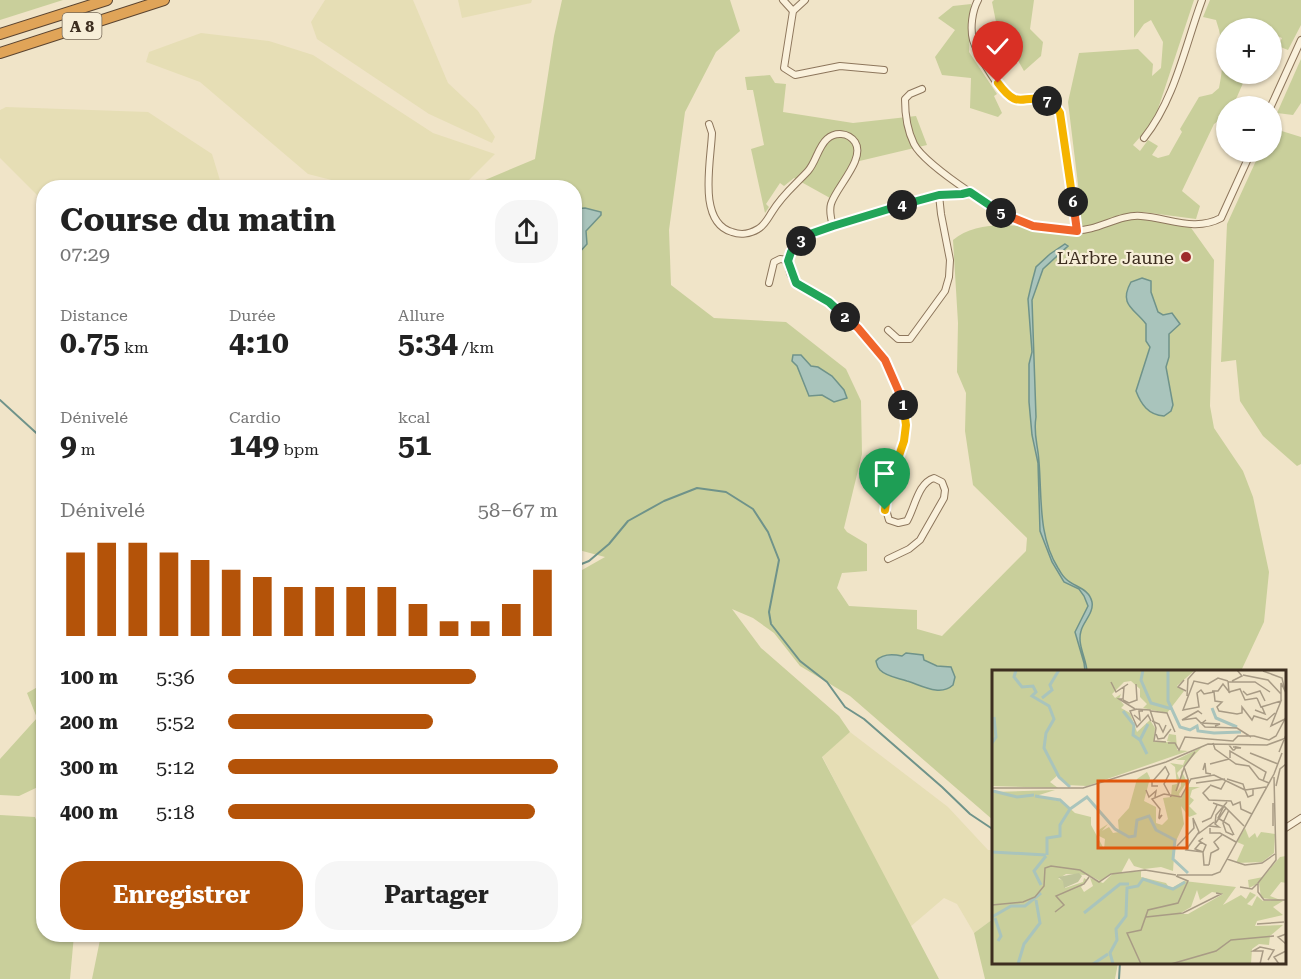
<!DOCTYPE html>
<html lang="fr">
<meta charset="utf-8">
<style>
:root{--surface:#fff;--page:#f6f6f6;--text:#222;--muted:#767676;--accent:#b45309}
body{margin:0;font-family:"Roboto Serif",serif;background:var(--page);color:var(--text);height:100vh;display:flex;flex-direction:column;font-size:22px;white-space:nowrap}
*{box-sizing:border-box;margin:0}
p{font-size:20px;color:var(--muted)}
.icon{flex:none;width:33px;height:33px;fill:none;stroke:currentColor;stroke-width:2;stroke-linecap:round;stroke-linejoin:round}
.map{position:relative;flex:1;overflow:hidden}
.drawer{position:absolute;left:36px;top:180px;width:546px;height:762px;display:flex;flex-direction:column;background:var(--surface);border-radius:24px;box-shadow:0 2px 4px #0004}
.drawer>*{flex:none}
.fabs{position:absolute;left:1216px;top:18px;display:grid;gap:12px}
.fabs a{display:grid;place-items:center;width:66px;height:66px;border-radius:50%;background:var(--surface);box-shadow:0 2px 4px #0004;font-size:30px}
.pin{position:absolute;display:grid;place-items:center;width:51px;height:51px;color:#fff;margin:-62px -26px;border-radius:50% 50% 50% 0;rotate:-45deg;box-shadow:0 0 6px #0007}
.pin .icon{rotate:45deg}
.km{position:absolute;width:30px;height:30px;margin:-15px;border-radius:50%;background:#222;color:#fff;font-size:16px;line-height:30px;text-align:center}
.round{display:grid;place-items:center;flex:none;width:63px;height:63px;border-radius:24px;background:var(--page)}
.summary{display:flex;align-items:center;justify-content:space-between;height:102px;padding:0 24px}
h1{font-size:33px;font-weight:700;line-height:45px}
.figures{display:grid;grid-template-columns:repeat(3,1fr);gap:9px;height:102px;padding:6px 24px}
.figures div{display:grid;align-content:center}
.figures b{font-size:30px;font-weight:700}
.figures small{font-size:16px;font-weight:400}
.figures p{font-size:16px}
.chart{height:168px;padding:12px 24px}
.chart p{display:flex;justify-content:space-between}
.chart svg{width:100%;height:108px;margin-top:6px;stroke:var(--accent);stroke-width:6}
.button{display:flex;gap:12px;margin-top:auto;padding:12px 24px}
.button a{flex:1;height:69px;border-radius:24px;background:var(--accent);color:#fff;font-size:24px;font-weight:700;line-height:69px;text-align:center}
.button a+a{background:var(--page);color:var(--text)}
ul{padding:0 24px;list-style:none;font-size:20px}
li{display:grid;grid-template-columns:96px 72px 1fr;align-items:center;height:45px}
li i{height:15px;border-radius:8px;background:var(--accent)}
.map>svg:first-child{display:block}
.farmland{fill:#e6deb5}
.green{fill:#c9cf9b}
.water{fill:#a9c4bc;stroke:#6f938a;stroke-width:1.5}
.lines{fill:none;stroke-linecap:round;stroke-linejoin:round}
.stream{stroke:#6f938a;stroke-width:2}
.minor-casing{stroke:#8d765c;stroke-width:8}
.motorway-casing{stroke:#5b4430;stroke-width:12}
.minor{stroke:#faf1dc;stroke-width:6}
.motorway{stroke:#e0a458;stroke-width:10}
.split-1-casing{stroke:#fff;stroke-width:12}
.split-2-casing{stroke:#fff;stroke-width:12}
.split-3-casing{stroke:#fff;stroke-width:12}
.split-4-casing{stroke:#fff;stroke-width:12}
.split-5-casing{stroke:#fff;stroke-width:12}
.split-6-casing{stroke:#fff;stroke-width:12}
.split-7-casing{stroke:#fff;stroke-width:12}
.split-8-casing{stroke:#fff;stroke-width:12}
.split-1{stroke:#f5b400;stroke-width:8}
.split-2{stroke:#f0652b;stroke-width:8}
.split-3{stroke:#22a559;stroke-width:8}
.split-4{stroke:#22a559;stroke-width:8}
.split-5{stroke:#22a559;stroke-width:8}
.split-6{stroke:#f0652b;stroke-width:8}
.split-7{stroke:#f5b400;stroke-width:8}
.split-8{stroke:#f5b400;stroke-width:8}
.poi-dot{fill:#9e2a2b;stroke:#f7eed8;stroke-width:2}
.labels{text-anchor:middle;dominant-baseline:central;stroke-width:4.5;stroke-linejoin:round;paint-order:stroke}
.shield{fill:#f7eed8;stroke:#756857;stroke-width:1.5}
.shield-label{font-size:16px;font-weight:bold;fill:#3d2e20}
.poi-label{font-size:18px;fill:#3d2e20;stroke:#f7eed8;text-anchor:end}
.inset-river{fill:none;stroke:#a9c4bc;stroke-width:3}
.inset-road{fill:none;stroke:#a89b85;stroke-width:1.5}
.view{fill:#df570d;fill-opacity:0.15;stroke:#df570d;stroke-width:3}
.inset-edge{fill:none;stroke:#3d2e20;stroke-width:3}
</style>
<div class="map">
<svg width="1301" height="979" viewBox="0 0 1301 979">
<rect width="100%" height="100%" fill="#f0e4c8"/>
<g class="farmland">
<path d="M325 0H413L448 83 478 111 495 137 492 143 429 114 317 39 311 22Z"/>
<path d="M458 0H532L531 3 462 18Z"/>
<path d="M201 33 269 41 313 55 433 133 495 154 462 187H359L308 174 200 82 146 62 149 52Z"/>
<path d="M6 107 148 112 212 154 222 187 44 188 43 201 0 158V110Z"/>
<path d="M850 732 948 807 988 850H993V919L974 933 957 904 944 898 910 927 822 756Z"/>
</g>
<g class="green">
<path d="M0 0H63L0 20Z"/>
<path d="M562 0H730L740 31 716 52 685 112 669 230 671 285 714 318 786 322 846 369 861 401 862 454 844 528 847 532 867 544V571L842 573 837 588 849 606 917 610V629L942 636 1026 551 1027 538 973 485 965 431 966 393 957 372 958 323 953 240C983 214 1040 229 1076 234L1081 209 1068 102 1079 53 1138 49 1153 64 1152 76 1161 68 1163 42 1151 20 1144 24 1134 38V0H1194L1154 121 1133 145 1140 151 1148 140 1158 146 1152 155 1158 158 1169 155 1182 132 1180 129 1199 97 1212 94 1219 88C1224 64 1224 43 1216 20L1203 17 1210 0H1301V25L1288 50 1278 46 1282 38 1277 36 1272 44V28H1227V74H1247L1233 106H1227V115L1214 124 1182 191 1200 206 1196 219 1143 212 1145 220 1189 225 1214 260 1210 406 1214 428 1243 471 1253 497 1269 572 1264 622 1241 671 994 672 993 820 850 696 800 666 774 633 753 618 732 609 761 648 839 716 850 732 822 757 939 979H92L101 935 574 934 575 574 605 557 575 549 574 188 476 187 478 183 535 159 554 36Z"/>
<path d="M994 0H1034L1030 29 1043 42 1041 56 1024 71 996 22 992 2Z"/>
<path d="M971 4 969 52 997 94 994 96 1002 113 998 117 970 108 971 78 942 75 935 57 955 30 938 18 953 6Z"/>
<path d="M1301 59V103L1293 115 1277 113Z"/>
<path d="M770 75 775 83 786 84 783 112 853 123 916 116 927 145 851 163 830 198 794 178 784 186 780 183 766 204 769 207 765 213 751 149 764 145 753 90H747L745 77Z"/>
<path d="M1272 128 1301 137V464L1297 466 1263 436 1240 401 1236 360 1221 362 1227 224 1260 152H1272Z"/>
<path d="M43 684V789L40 786 19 796 0 795V759L37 718 27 693Z"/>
<path d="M0 815 35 817 43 837 44 934 74 935 70 979H0Z"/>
<path d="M993 919 994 962 1118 963 1115 979H985L974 933Z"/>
</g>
<g class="water">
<path d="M585 208 601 212V215L586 231 587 244 577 255 575 264V209Z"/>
<path d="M1065 244 1068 246 1043 269 1032 300 1036 417C1033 435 1038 444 1039 462 1042 498 1038 536 1058 568 1060 571 1062 576 1066 579 1074 587 1089 588 1092 602 1094 613 1083 622 1081 631 1077 644 1086 658 1087 671H1085L1084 663 1075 632 1088 606 1084 596 1079 589 1064 582 1052 562 1040 531 1038 463 1032 435 1029 402V364L1032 352 1028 299 1032 282 1036 267 1050 254Z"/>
<path d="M1142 278 1151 281V292L1158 312 1163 315 1172 313 1180 324 1169 334V357L1166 367 1173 405 1171 411 1164 416C1148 415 1141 404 1136 391L1150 347 1146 341V324C1135 309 1118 305 1131 282Z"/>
<path d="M793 355H801L811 366 818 367 832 376 844 390 847 398 834 402 822 395 809 396 797 366 792 361Z"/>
<path d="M906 653 923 655 924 660 937 666 951 667 955 677 953 685C940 697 921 685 907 681 899 678 887 677 880 670 877 667 877 665 876 661 882 654 893 654 902 656Z"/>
</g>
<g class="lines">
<g class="stream">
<path d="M0 400 44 440"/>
<path d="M574 567 589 561 609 544 628 521 664 501 697 488 726 492 753 509 768 532 779 560 769 612 771 624 800 661 827 682 845 707 864 719 942 787 970 814 994 830"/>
<path d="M1119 979 1120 962"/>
</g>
<defs>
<g id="minor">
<path d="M783 0 793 11"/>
<path d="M805 0 793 11 784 68 795 75 840 66 884 70"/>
<path d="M978 0C972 11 970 28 973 40 977 53 1002 97 1015 100 1035 105 1044 89 1060 113L1077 231"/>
<path d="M922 89 910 94 905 99C905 114 907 130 914 144 925 166 1008 220 1033 226 1046 229 1061 230 1074 230 1097 232 1118 214 1141 216 1169 218 1195 232 1221 218L1251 152"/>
<path d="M1271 106 1301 40"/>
<path d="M709 124 712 133C711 161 697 222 732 232 740 235 750 234 758 229 765 225 768 218 772 212 782 195 795 185 808 171 816 162 818 147 827 139 835 132 848 132 855 142 866 159 836 187 831 204 829 211 831 219 833 226"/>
<path d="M1144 138C1175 99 1185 46 1202 0"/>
<path d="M769 283 774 262 780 259 788 260"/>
<path d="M888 330 898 339H910L945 291 949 277 950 260 941 214 939 195"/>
<path d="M888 559 909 549 920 540 944 498 945 490 942 482 934 478C918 483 915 507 907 521L898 523 889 520C879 493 899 466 904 440 910 414 899 384 886 362 876 344 845 314 829 302 819 295 805 292 797 284 779 264 793 246 810 234L922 198 970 192"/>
<path d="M1284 829 1301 818"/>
</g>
<g id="motorway">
<path d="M0 34 107 0"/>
<path d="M0 53 164 0"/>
</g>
</defs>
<use href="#minor" class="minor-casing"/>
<use href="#motorway" class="motorway-casing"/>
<use href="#minor" class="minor"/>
<use href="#motorway" class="motorway"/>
</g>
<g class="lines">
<defs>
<path id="split-1" d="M885 510 888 488 904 441 906 425 903 405"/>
<path id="split-2" d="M845 317 858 328 885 360 902 399 903 405"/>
<path id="split-3" d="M801 241 791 252 788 261 796 283 829 302 845 317"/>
<path id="split-4" d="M801 241 810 234 833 226 902 205"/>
<path id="split-5" d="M902 205 939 195 962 194 970 192 1001 213"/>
<path id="split-6" d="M1001 213 1033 226 1077 231 1073 202"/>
<path id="split-7" d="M1047 101 1054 104 1060 113 1073 202"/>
<path id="split-8" d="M998 83C1020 113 1022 92 1047 101"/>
</defs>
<use href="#split-1" class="split-1-casing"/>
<use href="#split-2" class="split-2-casing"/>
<use href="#split-3" class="split-3-casing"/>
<use href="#split-4" class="split-4-casing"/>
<use href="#split-5" class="split-5-casing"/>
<use href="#split-6" class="split-6-casing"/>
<use href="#split-7" class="split-7-casing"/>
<use href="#split-8" class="split-8-casing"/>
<use href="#split-1" class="split-1"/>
<use href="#split-2" class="split-2"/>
<use href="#split-3" class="split-3"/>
<use href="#split-4" class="split-4"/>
<use href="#split-5" class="split-5"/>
<use href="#split-6" class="split-6"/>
<use href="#split-7" class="split-7"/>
<use href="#split-8" class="split-8"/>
</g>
<circle class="poi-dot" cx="1186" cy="257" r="6"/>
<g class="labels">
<rect class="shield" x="62.5" y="13" width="39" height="26" rx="4.5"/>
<g class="shield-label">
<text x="82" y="26">A 8</text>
</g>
<g class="poi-label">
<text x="1174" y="257">L'Arbre Jaune</text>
</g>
</g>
<g transform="translate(992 670)">
<rect width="294" height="294" fill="#f0e4c8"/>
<path d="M0 0H203L185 16 192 21 175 43 151 38 155 34 148 27V19L139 11 132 12 120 24 123 28 129 24 127 29 132 35 129 38 138 43 145 62 158 50 163 58 162 72H179L175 71 177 64 184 65 185 80 196 81 95 116 75 115 66 105 58 112 66 118 0 116ZM210 77 185 103 188 111 185 122 189 116V100L195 112 187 124 189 129 193 120 197 122 193 119 197 112V117H208L200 120 198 127 202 130 197 136 205 144 197 147 189 136 192 154 183 173 181 201 169 197 152 199 142 196 137 188 129 203H120L108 211 91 202 94 205 74 204 66 209 72 210 73 218 91 212 92 208 95 210 89 217 92 222 101 216 98 208 111 213 120 204 149 201V207L174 213 178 219 192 211 244 217 231 235 249 225 254 229 258 222 264 225 255 234 260 236 265 226 271 231 286 230 269 228 267 213 257 218 256 210 271 207 288 187 294 186V213L289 212 278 226 291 231 281 237 291 245 265 251 263 256 291 255 278 266 277 275 267 274 260 279 259 294H0V122L63 120 44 126 71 132 83 143 99 147V155L112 179 113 169 105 165 108 159 116 154 110 161 117 157 121 163 127 162 126 150 137 138 145 109 155 102 158 108 152 131 164 137V153L170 155 176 149 171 128 179 127 180 115 185 114 183 97 178 93 191 95 193 90H184ZM205 220 208 230 220 222 231 224 196 244H187L199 237ZM253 158 257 168 263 163 265 168 269 162 283 164 282 183 270 192 244 193 252 175 245 172Z" fill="#c9cf9b" fill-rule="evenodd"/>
<path d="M87 203 90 206 86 212 72 218 71 211 66 207Z" fill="#bfc49a"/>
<path class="inset-river" d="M24 0 22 7 30 17 41 16 44 22 40 26 57 36 62 49 54 63 52 78 67 107 78 117M151 0 149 10 159 33 180 39M176 0V31L188 57 198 60 205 56 206 61 222 63 249 62M50 28 60 20 58 15 67 0M220 38 224 48 245 57M131 41 142 55 141 65 148 70M0 73 4 67 2 47M155 84 148 70 156 54M1 121 25 127 42 125M43 126 68 130 78 139M0 182 54 185M55 185V168L68 166V155L78 139 95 127 123 159 137 167 143 166 145 150 157 146 164 160 183 170 181 189 196 203M49 215 42 201 54 186M92 243 128 214H137M0 247 19 236H33L49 223M3 248 9 266 6 271M26 294 32 274 48 253 44 230M101 294 116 284M121 294 118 283 125 270 124 259 134 246 135 218 146 216 151 209 181 219 193 212"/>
<path class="inset-road" d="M271 1 290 8 293 21M251 5 276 10 289 24M192 10 186 17 194 21M236 11 226 8 216 14 202 11 191 40 207 37 205 23 209 20 212 24 222 22 223 31 230 32 225 37 227 41 245 44 250 43V37L260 50 262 46 275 50 283 43M236 11 237 22 248 19 253 30 265 28M240 11 250 6 245 0M119 12 124 22 136 14M236 12H263L278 22M132 17 131 29H127L143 39 158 40 164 58 162 71 174 72M220 21H226L231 14 238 23M251 21 255 25 268 21 273 31M195 26 196 9 204 0M265 28 269 37 289 31 279 56 293 49M131 30 137 33 145 30 144 14M289 31V13L294 23M145 39 138 41 145 57 156 45 159 51M263 40 273 44 270 37M159 41 175 43 183 62M210 44 206 41 190 50 204 48 213 57 245 58 259 67M142 45 148 50 147 41H151M214 50 210 53 228 54 223 56M160 51 167 54 171 62 174 55M164 64 166 69 172 68 179 59M176 73H183L187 80 193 67 241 71 246 66H262L277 70 284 66 294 47M221 73 223 79 244 94 257 96 267 109 277 113M237 75 241 80H242L244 78V77L249 78H244L243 77H241M287 82 294 65M258 83 286 94M238 88V81L274 102 271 111M218 94 237 89M173 96 177 104 172 114 179 127M211 100 213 93 214 103 219 104M282 107 284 190 266 213V222L272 230H294M235 109 251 114 253 120M197 112 192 97 203 82M204 113 233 109M218 115 229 119 234 110M166 116H160V112L173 97M218 116 211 123 217 130 239 131 241 135 248 132 249 139 260 144M284 116 288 99 294 94M0 118H91L174 92 216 74 275 75 294 68M154 120 157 127 164 121 163 127M253 120 274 117M253 120 256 127 261 125V119M184 121 192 98M172 124 189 127 199 109 222 105 253 120M221 133 233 137 252 156M281 133V156M232 136 226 148 237 155 242 165M237 140 231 153 234 162 241 165M167 149 170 145 167 147 168 139 160 129 172 124M210 152 219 148 225 135M223 154 234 138M217 156 227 157 223 154 224 145 235 132M218 158V163H228L244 172M206 164 222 152M209 172 203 179 211 182 214 175 207 171 211 168M185 176 202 158 201 148 207 162 194 180 211 182 212 195H217M227 179 222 172 230 165M235 189 253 195 270 193 283 184M217 195 219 183 227 179M185 205H220L228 202 282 104 290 83M248 217 260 219 265 214M0 235 31 232 43 227 52 216 53 198 59 196 88 200 107 212 119 204 153 200 184 205M63 242 72 235 64 226 92 214 97 207M154 247 191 243 229 224 224 223M265 254 292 252M294 264 286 267 294 274M149 294 135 263 149 260 156 240 186 233 196 211 184 206M179 294 224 281 239 270 282 266M268 294 271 281H261L268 277 282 280 276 290M287 294 282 287 294 281"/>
<path class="view" d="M106 111H195V178H106Z"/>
<rect width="294" height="294" class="inset-edge"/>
</g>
</svg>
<div class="fabs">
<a>+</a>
<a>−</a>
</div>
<div class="pin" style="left:885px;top:510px;background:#1e9e55"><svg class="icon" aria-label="arrive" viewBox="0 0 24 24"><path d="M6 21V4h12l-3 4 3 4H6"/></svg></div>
<div class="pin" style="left:998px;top:83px;background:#d93025"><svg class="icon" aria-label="check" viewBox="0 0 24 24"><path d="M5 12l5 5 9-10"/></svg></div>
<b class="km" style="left:903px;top:405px">1</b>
<b class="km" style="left:845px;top:317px">2</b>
<b class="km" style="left:801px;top:241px">3</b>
<b class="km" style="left:902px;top:205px">4</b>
<b class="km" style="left:1001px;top:213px">5</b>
<b class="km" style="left:1073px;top:202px">6</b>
<b class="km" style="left:1047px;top:101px">7</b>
<section class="drawer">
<div class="summary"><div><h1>Course du matin</h1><p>07:29</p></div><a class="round"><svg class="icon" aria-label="share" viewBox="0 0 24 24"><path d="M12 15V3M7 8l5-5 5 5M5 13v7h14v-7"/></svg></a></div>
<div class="figures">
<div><p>Distance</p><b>0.75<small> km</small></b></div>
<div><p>Durée</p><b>4:10</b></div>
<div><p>Allure</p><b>5:34<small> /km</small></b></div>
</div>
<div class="figures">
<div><p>Dénivelé</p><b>9<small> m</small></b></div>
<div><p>Cardio</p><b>149<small> bpm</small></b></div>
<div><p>kcal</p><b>51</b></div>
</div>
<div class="chart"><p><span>Dénivelé</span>58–67 m</p>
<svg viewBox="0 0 160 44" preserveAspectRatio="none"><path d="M5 44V10M15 44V6M25 44V6M35 44V10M45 44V13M55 44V17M65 44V20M75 44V24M85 44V24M95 44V24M105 44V24M115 44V31M125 44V38M135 44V38M145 44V31M155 44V17"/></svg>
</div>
<ul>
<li><b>100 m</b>5:36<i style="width:75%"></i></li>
<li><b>200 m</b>5:52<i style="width:62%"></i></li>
<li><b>300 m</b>5:12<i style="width:100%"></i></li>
<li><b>400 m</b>5:18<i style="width:93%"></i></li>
</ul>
<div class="button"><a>Enregistrer</a><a>Partager</a></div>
</section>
</div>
